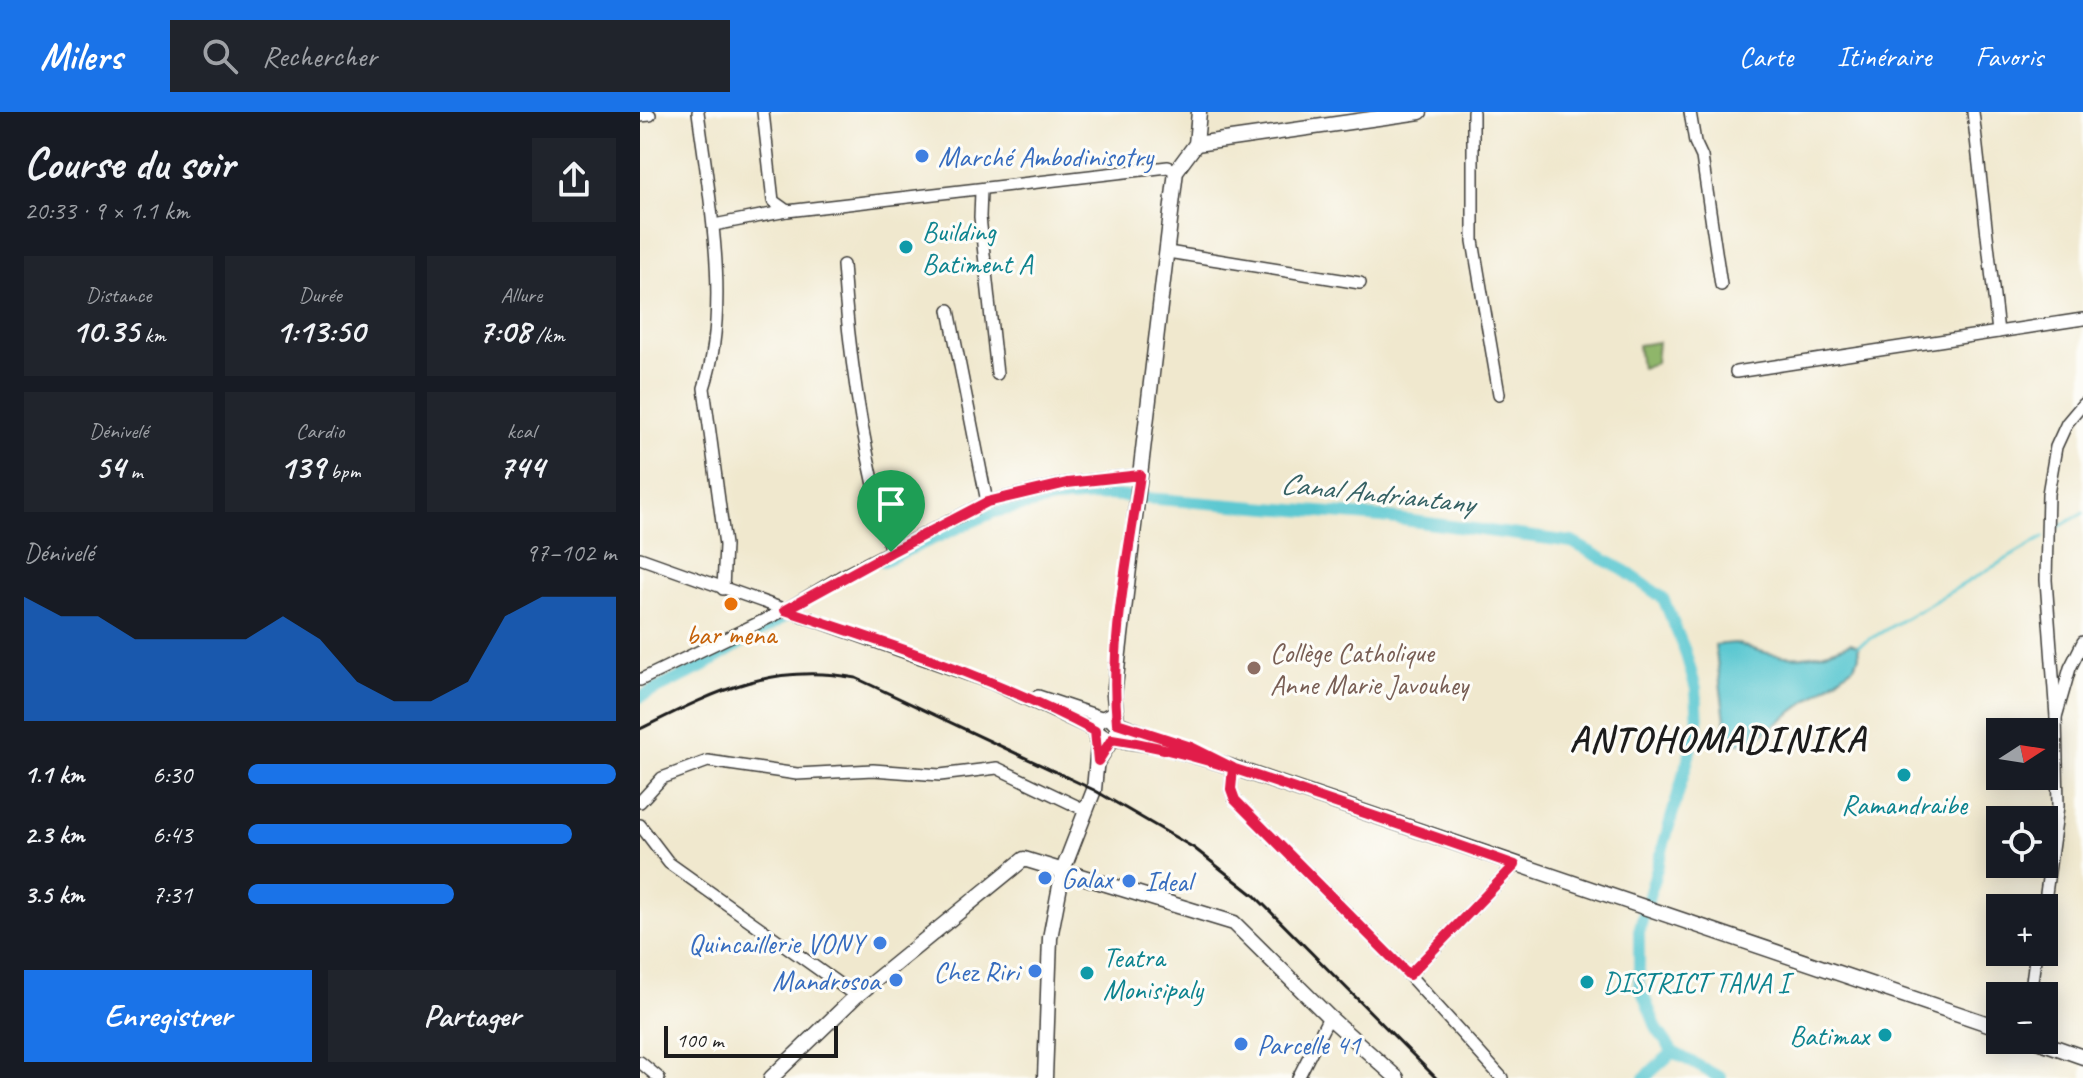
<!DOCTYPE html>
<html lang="fr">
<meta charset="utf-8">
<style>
:root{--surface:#171b24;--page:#20242c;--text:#f1f3f6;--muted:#9ea1a6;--accent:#1a73e8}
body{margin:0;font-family:Caveat,sans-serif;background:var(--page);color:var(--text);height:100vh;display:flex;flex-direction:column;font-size:30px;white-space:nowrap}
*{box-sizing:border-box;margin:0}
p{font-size:26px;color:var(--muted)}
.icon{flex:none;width:44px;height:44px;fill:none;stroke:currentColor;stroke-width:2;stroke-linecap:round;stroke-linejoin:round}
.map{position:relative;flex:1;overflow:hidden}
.side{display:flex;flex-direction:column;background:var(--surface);width:640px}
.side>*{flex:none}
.needle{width:52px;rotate:78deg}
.buttons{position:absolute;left:1346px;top:606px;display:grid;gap:16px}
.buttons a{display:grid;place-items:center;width:72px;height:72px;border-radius:0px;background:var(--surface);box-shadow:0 4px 20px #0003;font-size:40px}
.scale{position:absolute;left:24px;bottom:20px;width:174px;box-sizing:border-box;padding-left:8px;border:4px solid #1c1c1c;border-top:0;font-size:22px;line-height:28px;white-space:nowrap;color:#1c1c1c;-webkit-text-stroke:6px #fdfcf7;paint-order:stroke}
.pin{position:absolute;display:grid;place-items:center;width:68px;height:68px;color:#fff;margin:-82px -34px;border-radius:50% 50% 50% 0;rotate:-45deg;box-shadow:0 0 8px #0007}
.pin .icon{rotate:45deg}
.round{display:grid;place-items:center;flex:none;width:84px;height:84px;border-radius:0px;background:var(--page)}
.head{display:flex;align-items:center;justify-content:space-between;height:136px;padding:0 24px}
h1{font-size:44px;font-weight:700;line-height:60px}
.stats{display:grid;grid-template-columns:repeat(3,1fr);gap:12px;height:136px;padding:8px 24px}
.stats div{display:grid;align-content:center;border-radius:0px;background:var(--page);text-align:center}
.stats b{font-size:34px;font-weight:700}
.stats small{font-size:22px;font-weight:400}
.stats p{font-size:22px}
.chart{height:224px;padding:16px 24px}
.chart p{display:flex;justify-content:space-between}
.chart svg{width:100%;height:144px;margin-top:8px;fill:var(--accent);opacity:.7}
.cta{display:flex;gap:16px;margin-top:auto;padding:16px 24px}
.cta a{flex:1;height:92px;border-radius:0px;background:var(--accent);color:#fff;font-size:32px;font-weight:700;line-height:92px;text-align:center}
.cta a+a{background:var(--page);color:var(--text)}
ul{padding:0 24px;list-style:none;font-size:26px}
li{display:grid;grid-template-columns:128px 96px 1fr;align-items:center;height:60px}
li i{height:20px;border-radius:10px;background:var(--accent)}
header{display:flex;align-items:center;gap:48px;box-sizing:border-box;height:112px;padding:0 40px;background:var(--accent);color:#fff}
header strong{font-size:38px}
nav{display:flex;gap:44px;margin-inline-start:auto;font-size:28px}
.search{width:560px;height:72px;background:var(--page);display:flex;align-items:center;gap:20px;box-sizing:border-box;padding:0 28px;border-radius:0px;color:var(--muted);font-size:30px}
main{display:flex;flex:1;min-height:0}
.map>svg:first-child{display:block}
.forest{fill:#8fb66b;stroke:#566944;stroke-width:2}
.water{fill:#5bc8d1;stroke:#3c7276;stroke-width:2}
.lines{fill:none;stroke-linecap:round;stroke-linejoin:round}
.stream{stroke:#5bc8d1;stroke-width:3}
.canal{stroke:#5bc8d1;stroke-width:12}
.minor-casing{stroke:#3c3b37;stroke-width:14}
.tertiary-casing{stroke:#3c3b37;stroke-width:17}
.minor{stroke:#fff;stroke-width:11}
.tertiary{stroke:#fff;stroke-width:14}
.rail{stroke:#1c1c1c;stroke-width:3}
.route-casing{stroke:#fff;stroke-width:16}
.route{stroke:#e11d48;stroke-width:10}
.shop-dot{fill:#3f7fe0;stroke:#fdfcf7;stroke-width:3}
.culture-dot{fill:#0f9aa8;stroke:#fdfcf7;stroke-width:3}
.food-dot{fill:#e8710a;stroke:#fdfcf7;stroke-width:3}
.education-dot{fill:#8d6e63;stroke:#fdfcf7;stroke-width:3}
.labels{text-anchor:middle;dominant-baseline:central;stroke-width:6;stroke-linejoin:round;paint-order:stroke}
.shop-label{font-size:28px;fill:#366cbe;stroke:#fdfcf7;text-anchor:start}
.culture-label{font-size:28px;fill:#0d838f;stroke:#fdfcf7;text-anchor:start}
.food-label{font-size:28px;fill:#c56008;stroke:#fdfcf7}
.education-label{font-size:28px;fill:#785e54;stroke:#fdfcf7;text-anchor:start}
.water-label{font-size:30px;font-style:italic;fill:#356164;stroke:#fdfcf7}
.district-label{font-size:36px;font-weight:bold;letter-spacing:2px;fill:#1c1c1c;stroke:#fdfcf7}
</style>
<header>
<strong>Milers</strong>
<div class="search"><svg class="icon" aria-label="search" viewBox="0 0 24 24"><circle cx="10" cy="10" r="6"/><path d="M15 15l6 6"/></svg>Rechercher</div>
<nav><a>Carte</a><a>Itinéraire</a><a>Favoris</a></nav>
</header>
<main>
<section class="side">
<div class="head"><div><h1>Course du soir</h1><p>20:33 · 9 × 1.1 km</p></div><a class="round"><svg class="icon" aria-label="share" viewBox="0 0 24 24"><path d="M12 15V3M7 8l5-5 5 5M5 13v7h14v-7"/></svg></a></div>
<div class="stats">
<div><p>Distance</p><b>10.35<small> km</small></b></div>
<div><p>Durée</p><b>1:13:50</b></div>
<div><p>Allure</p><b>7:08<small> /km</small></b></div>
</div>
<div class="stats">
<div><p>Dénivelé</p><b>54<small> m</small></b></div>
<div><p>Cardio</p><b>139<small> bpm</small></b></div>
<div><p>kcal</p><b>744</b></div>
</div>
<div class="chart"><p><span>Dénivelé</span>97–102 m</p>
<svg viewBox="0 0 160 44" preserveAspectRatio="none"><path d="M0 44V6L10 12L20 12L30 19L40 19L50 19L60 19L70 12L80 19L90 32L100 38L110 38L120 32L130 12L140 6L150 6L160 6V44z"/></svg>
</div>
<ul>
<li><b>1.1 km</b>6:30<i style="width:100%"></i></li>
<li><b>2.3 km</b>6:43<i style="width:88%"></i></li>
<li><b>3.5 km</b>7:31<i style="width:56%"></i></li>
</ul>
<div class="cta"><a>Enregistrer</a><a>Partager</a></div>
</section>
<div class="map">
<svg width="1443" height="966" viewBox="0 0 1443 966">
<rect width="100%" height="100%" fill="#fdfcf7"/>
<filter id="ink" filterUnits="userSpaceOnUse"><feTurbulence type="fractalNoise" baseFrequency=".0125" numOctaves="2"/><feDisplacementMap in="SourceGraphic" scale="16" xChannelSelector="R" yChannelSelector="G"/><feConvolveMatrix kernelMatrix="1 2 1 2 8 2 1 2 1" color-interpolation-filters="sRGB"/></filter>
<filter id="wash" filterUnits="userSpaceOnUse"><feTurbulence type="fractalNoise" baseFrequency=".006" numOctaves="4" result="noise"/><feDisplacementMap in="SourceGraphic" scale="32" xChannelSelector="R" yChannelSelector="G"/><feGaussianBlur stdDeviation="1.8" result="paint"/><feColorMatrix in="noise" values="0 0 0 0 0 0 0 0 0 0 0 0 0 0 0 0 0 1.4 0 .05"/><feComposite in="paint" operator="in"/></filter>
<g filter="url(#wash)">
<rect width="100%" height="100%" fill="#f0e8ce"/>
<path class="forest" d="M1018 230 1016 251 1001 256 998 233Z"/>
<path class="water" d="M1095 531C1141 548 1166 550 1211 531L1218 534 1219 544 1214 554 1120 624 1100 631 1091 630 1087 623 1075 533Z"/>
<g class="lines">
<g class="stream">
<path d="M1410 420 1443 401"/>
<path d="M1218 534 1404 425"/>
</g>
<g class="canal">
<path d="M243 449 354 400 414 387 468 383 742 405 932 430 985 459 1023 486 1045 539 1056 577 1058 612 999 819V872L1017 917 1033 940 1081 966"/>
<path d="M0 585 62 555 157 497"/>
<path d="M1004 966 1033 940"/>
</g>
</g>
</g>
<g filter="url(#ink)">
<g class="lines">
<defs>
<g id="minor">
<path d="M58 0C69 83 91 195 64 276L85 433 83 477"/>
<path d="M123 0 133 89 147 99 528 55 536 59"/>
<path d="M833 0V129L859 282"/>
<path d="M1050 0 1055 30 1062 45 1081 173"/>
<path d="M1333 0 1358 220"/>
<path d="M0 4 10 3"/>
<path d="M341 79 340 105 357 262"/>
<path d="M74 113 147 99"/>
<path d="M528 140 720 171"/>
<path d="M203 153C209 248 225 348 251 440"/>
<path d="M309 198 347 390"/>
<path d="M1096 260 1443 207"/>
<path d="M0 446 351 571 455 619"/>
<path d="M0 568 145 498 202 464 347 390 427 371 500 363"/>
<path d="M398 584 461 605"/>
<path d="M1416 605 1406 468 1408 382 1416 335 1427 311 1443 292"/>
<path d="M593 656 591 677 595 688 769 863 875 753"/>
<path d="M0 690 22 666 68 649 157 662 233 658 300 663 357 656 447 699"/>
<path d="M0 713 29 751 216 884"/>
<path d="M1404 796 1418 694 1416 605 1430 556 1443 530"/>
<path d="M769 863 862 966"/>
<path d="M1390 884 1396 840"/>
<path d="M0 950 19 966"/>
<path d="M658 966 689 905"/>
</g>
<g id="tertiary">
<path d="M556 32 780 0"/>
<path d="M517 627 477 611 474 583 536 59 556 32 559 0"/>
<path d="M458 649 472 627 521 634 577 650 1360 916"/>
<path d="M1395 928 1443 945"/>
<path d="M131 966 216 884 384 747 594 811 689 905 757 966"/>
<path d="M405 966 410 826 423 758 454 678 458 634 455 611 468 604 478 614 475 625 468 628 455 619"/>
</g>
</defs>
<use href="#minor" class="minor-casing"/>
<use href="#tertiary" class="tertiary-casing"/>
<use href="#minor" class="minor"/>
<use href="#tertiary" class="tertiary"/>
<path class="rail" d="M0 617C75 580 131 550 216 566L454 678 554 736 615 784 796 966"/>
</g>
</g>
<g class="lines" filter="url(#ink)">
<defs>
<path id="route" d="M251 440 145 498C250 532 358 567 455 619L458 649 472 627C541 637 606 660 672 683 740 706 808 729 875 753L769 863 595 688 591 677 593 656 551 635 477 611C469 529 489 443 500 363L427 371 347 390 251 440"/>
</defs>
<use href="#route" class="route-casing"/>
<use href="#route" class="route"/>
</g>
<g class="shop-dot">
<circle cx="282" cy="44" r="8"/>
<circle cx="405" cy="766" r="8"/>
<circle cx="489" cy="769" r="8"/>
<circle cx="240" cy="831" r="8"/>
<circle cx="395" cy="859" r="8"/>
<circle cx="256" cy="868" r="8"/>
<circle cx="601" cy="932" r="8"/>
</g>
<g class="culture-dot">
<circle cx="266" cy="135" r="8"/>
<circle cx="1264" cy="663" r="8"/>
<circle cx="447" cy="861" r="8"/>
<circle cx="947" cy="870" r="8"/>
<circle cx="1245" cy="923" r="8"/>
</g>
<circle class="food-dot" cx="91" cy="492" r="8"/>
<circle class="education-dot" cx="614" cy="556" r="8"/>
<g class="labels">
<g class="shop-label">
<text x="298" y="44">Marché Ambodinisotry</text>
<text x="421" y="766">Galax</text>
<text x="505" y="769">Ideal</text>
<text x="224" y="831" text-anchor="end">Quincaillerie VONY</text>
<text x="379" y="859" text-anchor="end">Chez Riri</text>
<text x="240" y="868" text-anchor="end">Mandrosoa</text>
<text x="617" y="932">Parcelle 41</text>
</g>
<g class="culture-label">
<text x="282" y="119">Building<tspan x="282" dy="32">Batiment A</tspan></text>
<text x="1264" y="692" text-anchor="middle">Ramandraibe</text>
<text x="463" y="845">Teatra<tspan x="463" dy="32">Monisipaly</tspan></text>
<text x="963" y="870">DISTRICT TANA I</text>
<text x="1229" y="923" text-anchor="end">Batimax</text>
</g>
<g class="food-label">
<text x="91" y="522">bar mena</text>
</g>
<g class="education-label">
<text x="630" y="540">Collège Catholique<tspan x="630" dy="32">Anne Marie Javouhey</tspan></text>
</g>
<g class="water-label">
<text transform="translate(737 381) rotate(6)">Canal Andriantany</text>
</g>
<g class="district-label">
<text x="1078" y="627">ANTOHOMADINIKA</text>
</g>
</g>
</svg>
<div class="buttons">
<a><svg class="needle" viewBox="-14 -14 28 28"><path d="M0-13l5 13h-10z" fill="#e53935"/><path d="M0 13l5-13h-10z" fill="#9ea1a6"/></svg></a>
<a><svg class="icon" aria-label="locate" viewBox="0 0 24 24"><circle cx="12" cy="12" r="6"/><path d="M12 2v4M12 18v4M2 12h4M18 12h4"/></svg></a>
<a>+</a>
<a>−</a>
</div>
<div class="scale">100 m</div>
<div class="pin" style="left:251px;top:440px;background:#1e9e55"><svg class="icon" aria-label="arrive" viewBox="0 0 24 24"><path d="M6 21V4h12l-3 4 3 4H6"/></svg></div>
</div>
</main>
